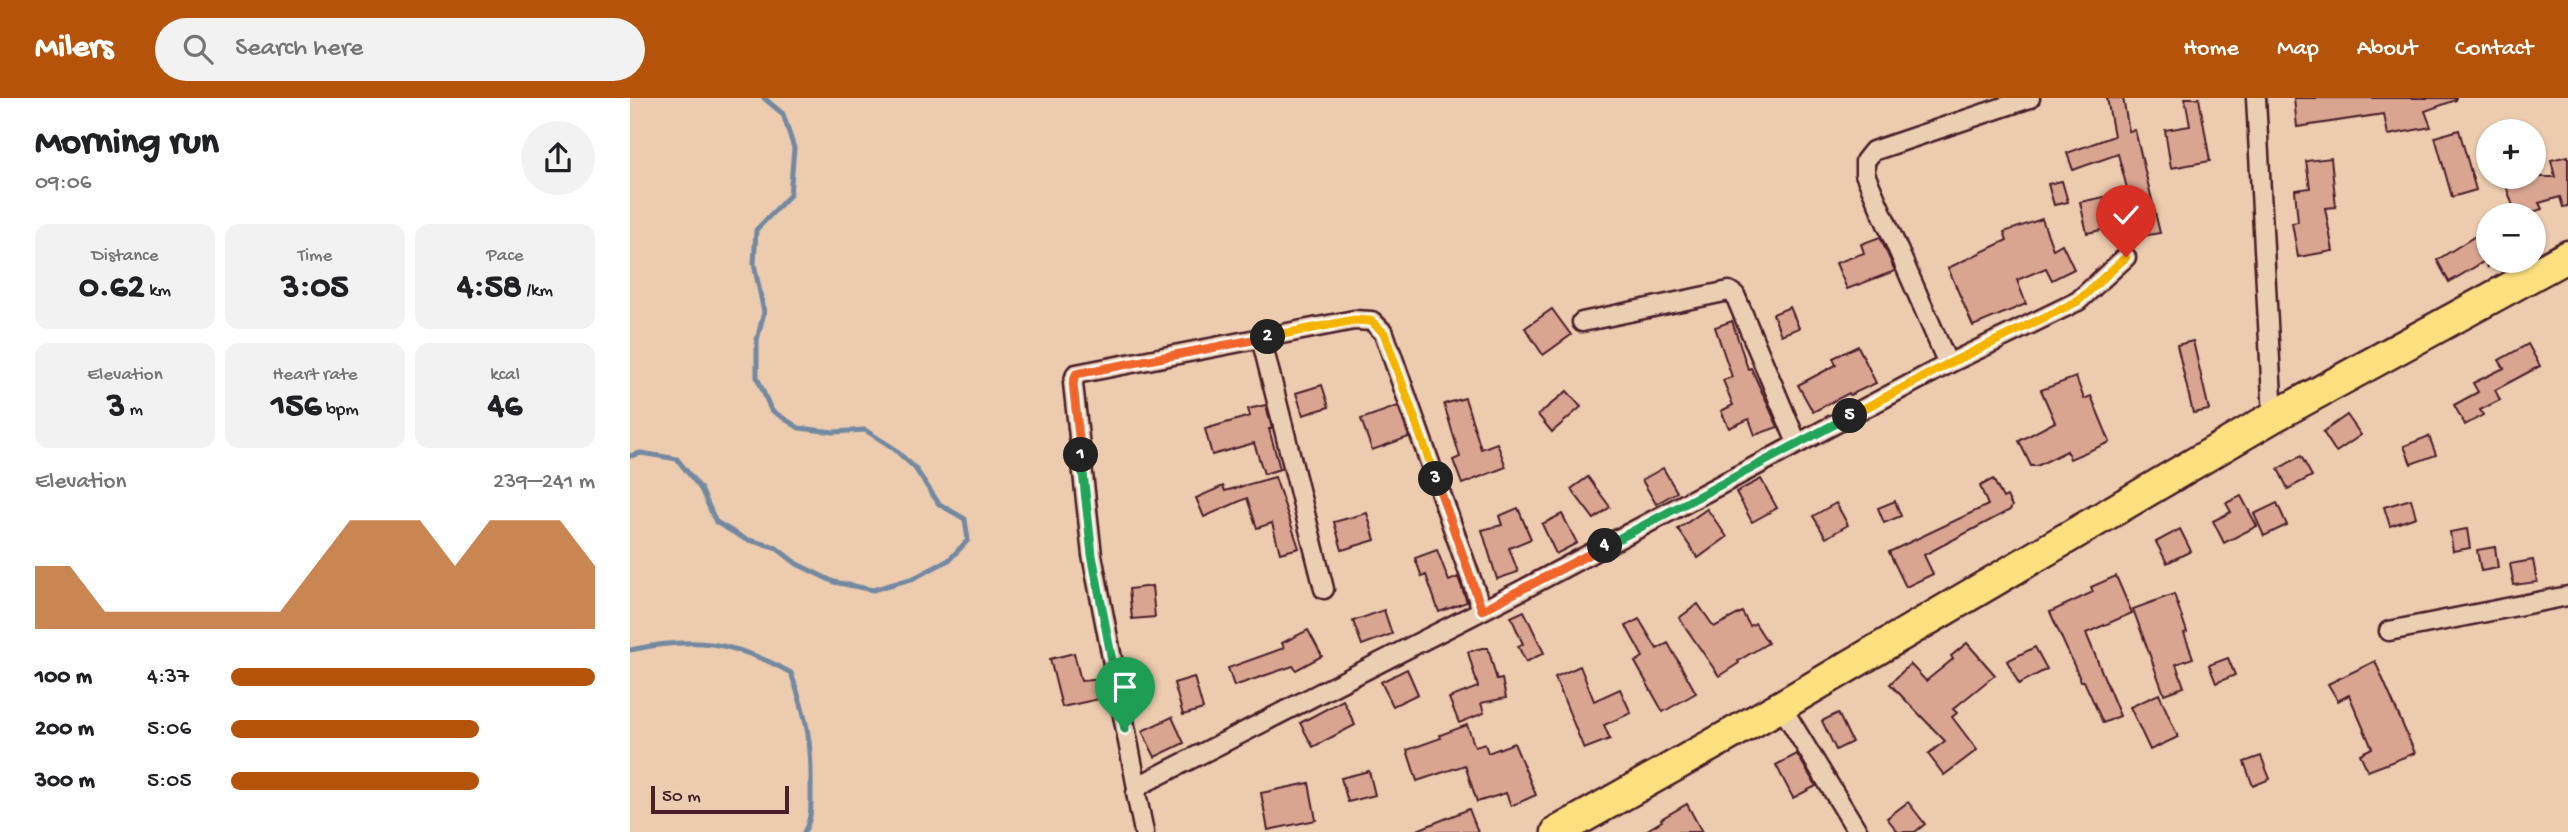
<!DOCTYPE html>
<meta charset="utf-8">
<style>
:root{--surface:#fff;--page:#f2f2f2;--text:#202124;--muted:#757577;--accent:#b45309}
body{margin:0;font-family:"Gochi Hand",sans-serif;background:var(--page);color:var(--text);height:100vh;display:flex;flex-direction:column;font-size:26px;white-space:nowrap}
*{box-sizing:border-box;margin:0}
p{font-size:23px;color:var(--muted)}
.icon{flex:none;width:38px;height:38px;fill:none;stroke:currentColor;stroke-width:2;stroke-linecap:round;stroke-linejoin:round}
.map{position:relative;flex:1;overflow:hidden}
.side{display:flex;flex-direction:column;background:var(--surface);width:630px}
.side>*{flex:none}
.controls{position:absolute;left:1846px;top:21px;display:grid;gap:14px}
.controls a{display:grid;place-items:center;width:70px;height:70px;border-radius:50%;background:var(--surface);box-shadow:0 2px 5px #0004;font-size:35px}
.scale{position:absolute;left:21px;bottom:18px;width:138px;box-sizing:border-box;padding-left:7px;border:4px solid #4a1f2b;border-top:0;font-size:19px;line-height:24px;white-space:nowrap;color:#4a1f2b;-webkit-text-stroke:5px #ebcfb2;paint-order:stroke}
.pin{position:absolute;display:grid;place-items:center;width:60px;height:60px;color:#fff;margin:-72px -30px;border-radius:50% 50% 50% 0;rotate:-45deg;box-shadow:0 0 7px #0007}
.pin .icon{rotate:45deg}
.km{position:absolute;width:35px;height:35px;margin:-18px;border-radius:50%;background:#222;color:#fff;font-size:19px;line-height:35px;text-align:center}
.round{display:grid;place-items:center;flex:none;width:74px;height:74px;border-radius:37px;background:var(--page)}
.summary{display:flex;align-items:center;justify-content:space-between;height:119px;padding:0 35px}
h1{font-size:38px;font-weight:700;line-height:52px}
.figures{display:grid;grid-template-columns:repeat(3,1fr);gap:10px;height:119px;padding:7px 35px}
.figures div{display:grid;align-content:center;border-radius:14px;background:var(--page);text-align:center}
.figures b{font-size:35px;font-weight:700}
.figures small{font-size:19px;font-weight:400}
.figures p{font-size:19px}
.chart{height:196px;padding:14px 35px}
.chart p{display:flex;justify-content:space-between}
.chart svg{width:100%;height:126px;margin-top:7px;fill:var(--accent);opacity:.7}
ul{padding:0 35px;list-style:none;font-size:23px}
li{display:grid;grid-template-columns:112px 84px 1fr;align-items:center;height:52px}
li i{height:18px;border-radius:9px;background:var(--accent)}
header{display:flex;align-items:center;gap:42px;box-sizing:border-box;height:98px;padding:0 35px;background:var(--accent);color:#fff}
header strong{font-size:33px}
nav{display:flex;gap:38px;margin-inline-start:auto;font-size:24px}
.search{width:490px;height:63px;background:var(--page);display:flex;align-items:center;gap:18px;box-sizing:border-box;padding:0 24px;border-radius:38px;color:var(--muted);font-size:26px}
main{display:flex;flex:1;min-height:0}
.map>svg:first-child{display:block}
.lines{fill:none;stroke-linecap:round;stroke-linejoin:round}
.stream{stroke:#7389a1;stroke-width:5}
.building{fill:#d9a591;stroke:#4a1f2b;stroke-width:2}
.minor-casing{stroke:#4a1f2b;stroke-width:23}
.trunk-casing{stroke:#4a1f2b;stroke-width:35}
.minor{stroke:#ebcfb2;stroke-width:18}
.trunk{stroke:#fce080;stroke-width:30}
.split-1-casing{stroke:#fff;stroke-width:14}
.split-2-casing{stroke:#fff;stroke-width:14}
.split-3-casing{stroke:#fff;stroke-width:14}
.split-4-casing{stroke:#fff;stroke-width:14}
.split-5-casing{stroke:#fff;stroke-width:14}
.split-6-casing{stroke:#fff;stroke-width:14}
.split-1{stroke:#22a559;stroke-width:9}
.split-2{stroke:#f0652b;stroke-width:9}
.split-3{stroke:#f5b400;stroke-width:9}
.split-4{stroke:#f0652b;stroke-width:9}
.split-5{stroke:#22a559;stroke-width:9}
.split-6{stroke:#f5b400;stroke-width:9}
</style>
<header>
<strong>Milers</strong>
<div class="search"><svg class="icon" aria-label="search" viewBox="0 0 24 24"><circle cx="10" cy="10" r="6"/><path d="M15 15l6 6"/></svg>Search here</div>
<nav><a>Home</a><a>Map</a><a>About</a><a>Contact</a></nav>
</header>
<main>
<section class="side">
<div class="summary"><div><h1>Morning run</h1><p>09:06</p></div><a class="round"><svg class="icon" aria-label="share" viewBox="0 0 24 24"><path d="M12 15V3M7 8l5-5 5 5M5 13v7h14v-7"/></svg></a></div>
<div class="figures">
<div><p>Distance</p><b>0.62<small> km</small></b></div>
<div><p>Time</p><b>3:05</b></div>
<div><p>Pace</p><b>4:58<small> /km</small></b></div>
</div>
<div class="figures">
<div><p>Elevation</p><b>3<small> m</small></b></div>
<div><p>Heart rate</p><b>156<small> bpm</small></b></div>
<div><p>kcal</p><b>46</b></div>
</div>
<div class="chart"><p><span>Elevation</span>239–241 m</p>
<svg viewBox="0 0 160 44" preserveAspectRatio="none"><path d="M0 44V22L10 22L20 38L30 38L40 38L50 38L60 38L70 38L80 22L90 6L100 6L110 6L120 22L130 6L140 6L150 6L160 22V44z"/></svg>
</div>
<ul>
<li><b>100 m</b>4:37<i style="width:100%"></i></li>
<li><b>200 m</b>5:06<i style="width:68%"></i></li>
<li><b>300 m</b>5:05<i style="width:68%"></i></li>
</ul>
</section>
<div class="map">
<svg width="1938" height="734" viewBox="0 0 1938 734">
<rect width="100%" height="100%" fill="#eccbaf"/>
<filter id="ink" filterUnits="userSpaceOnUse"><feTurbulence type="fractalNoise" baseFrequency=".0143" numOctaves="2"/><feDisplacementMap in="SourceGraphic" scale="14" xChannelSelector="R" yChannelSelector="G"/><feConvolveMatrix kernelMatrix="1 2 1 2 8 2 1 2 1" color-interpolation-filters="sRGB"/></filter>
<g filter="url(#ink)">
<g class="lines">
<g class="stream">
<path d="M0 358 11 355 47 361 71 391 86 424 115 441 145 449 167 466 204 484 243 492 284 480 319 462 338 442 335 421 309 406 285 370 262 349 235 332 204 334 169 330 141 312 127 279V242L134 214 124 166 126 132 160 97 164 50 153 16 134 0"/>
<path d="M0 552C65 538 103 543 161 575 177 620 182 645 181 692 181 708 182 721 174 734"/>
</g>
</g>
<g class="building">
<path d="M1477 0H1493L1499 33 1505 32 1530 135 1506 139 1504 125 1457 135 1450 104 1498 94 1488 56 1443 72 1437 55 1484 38Z"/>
<path d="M1555 0H1569L1580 63 1541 70 1535 32 1560 28Z"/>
<path d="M1664 0H1826V2L1795 13 1801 29 1758 37 1754 16 1667 29Z"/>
<path d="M1829 32 1846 92 1822 99 1805 39Z"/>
<path d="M1938 58V108L1933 109 1930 99 1909 105 1912 111 1894 117H1886L1873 79H1925L1921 62Z"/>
<path d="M1701 60 1706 109 1695 110 1703 153 1668 159 1662 125 1668 124 1665 92 1680 90 1676 63Z"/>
<path d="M1432 83 1438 104 1424 107 1418 86Z"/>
<path d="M1412 121 1423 151 1432 146 1444 171 1422 182 1416 170 1387 182 1396 206 1343 228 1318 170 1377 142 1374 134Z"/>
<path d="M1858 130V170L1855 163 1819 184 1807 162Z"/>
<path d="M1250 139 1265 173 1217 191 1206 165 1234 155 1231 146Z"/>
<path d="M1160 209 1169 230 1151 237 1143 216Z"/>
<path d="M922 211 941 237 913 257 895 230Z"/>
<path d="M1102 223 1118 271 1121 270 1148 329 1125 337 1119 321 1099 330 1091 313 1103 307 1093 282 1102 279 1085 229Z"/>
<path d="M1563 243 1579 312 1563 315 1547 247Z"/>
<path d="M1898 246 1910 268 1865 292 1870 302 1850 312 1853 317 1835 327 1824 307 1848 294 1843 285 1874 270 1869 262Z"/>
<path d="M1228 248 1246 285 1220 297 1219 295 1183 314 1168 287 1206 267 1203 260Z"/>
<path d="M1446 279 1454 301 1461 298 1480 344 1440 361 1437 353 1407 368H1401L1389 343 1425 324 1411 292Z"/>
<path d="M692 287 699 309 673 317 666 295Z"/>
<path d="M937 293 951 309 922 334 908 317Z"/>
<path d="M835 300 851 351 867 345 876 369 832 386 823 362 830 359 814 306Z"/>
<path d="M636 307 642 331H639L650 371 634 376 624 345 582 357 575 331 620 318 618 311Z"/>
<path d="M768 308 779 339 742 352 731 321Z"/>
<path d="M1717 317 1731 337 1706 354 1693 334Z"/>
<path d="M1799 338 1806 357 1781 366 1774 348Z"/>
<path d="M1671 358 1682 378 1658 391 1648 371Z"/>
<path d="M1033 370 1047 394 1026 406 1012 382Z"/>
<path d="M645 379 669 450 650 455 642 425 627 430 617 400 574 419 566 400 593 388 595 393Z"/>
<path d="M958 379 980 409 964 421 941 391Z"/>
<path d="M1131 381 1147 410 1122 424 1106 394Z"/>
<path d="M1363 381 1373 400 1377 398 1382 408 1380 412 1294 457 1303 476 1276 489 1259 454 1358 407 1350 388Z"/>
<path d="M1611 398 1627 428 1594 445 1583 423 1601 414 1596 405Z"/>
<path d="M1781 401 1786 419 1760 428 1754 409Z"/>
<path d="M1265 403 1271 418 1254 425 1248 410Z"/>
<path d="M1206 405 1218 427 1196 440 1183 418Z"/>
<path d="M1647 405 1657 427 1634 438 1624 416Z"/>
<path d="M888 410 901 441 879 450 888 474 867 481 852 432 872 427 869 418Z"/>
<path d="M1077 411 1097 439 1068 460 1048 431Z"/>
<path d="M737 415 745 442 712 452 704 424Z"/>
<path d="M932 416 947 445 926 456 912 426Z"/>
<path d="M1550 431 1561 453 1537 465 1526 444Z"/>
<path d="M1837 431 1840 450 1823 453 1820 434Z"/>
<path d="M1865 449 1868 470 1851 473 1847 452Z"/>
<path d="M807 452 819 483 828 479 837 504 809 514 796 477 792 479 785 460Z"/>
<path d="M1903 462 1907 484 1884 487 1880 466Z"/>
<path d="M1486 478 1502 515 1456 535 1490 618 1473 625 1454 583H1451L1420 514 1463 494 1461 489Z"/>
<path d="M522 488 525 519 502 521 499 491Z"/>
<path d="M1544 496 1557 534 1554 535 1563 560 1546 566 1554 589 1534 596 1503 511Z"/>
<path d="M1068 506 1084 529 1112 514 1120 528 1125 525 1138 545 1108 563 1109 565 1089 578 1049 520Z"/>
<path d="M754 512 762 536 732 547 723 523Z"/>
<path d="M894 513 914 555 896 564 888 548 893 546 881 519Z"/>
<path d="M1009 521 1027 551 1038 545 1066 595 1033 614 1005 564 1013 559 996 528Z"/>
<path d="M678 532 692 558 666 572 663 568 604 588 598 570 654 550 652 545Z"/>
<path d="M1337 545 1365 577 1323 611 1327 615 1322 619 1347 652 1314 677 1298 656 1315 643 1260 586 1280 566 1296 583 1323 561 1321 558Z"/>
<path d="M1405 549 1417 571 1389 586 1377 563Z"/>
<path d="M852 550H858L867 582 872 581 876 600 851 605 854 615 829 625 819 600 848 589 838 554Z"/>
<path d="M444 555 451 583 474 581 478 599 432 609 420 561Z"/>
<path d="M1598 560 1605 577 1586 585 1579 567Z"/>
<path d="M1745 563 1785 655 1738 673 1730 656 1742 650 1719 597 1708 603 1698 586Z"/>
<path d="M950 568 964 603 990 591 1001 615 974 627 980 641 954 651 925 579Z"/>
<path d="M777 571 788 596 763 608 751 584Z"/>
<path d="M564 579 573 611 553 617 544 585Z"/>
<path d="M1529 596 1548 639 1520 652 1500 609Z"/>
<path d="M713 602 725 627 683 649 670 625Z"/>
<path d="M1208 615 1222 644 1206 652 1192 623Z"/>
<path d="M542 619 554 645 525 659 512 633Z"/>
<path d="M837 627 845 649 855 646 858 655 884 645 906 697 881 708 876 695 847 704 835 667 787 683 777 652 811 640 810 637Z"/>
<path d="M1167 656 1186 688 1163 700 1146 667Z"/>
<path d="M1631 658 1640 681 1623 688 1614 664Z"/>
<path d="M739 673 745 697 718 704 711 680Z"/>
<path d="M679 685 686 722 638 732 631 695Z"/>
<path d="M1278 704 1295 726 1285 734H1268L1257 720Z"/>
<path d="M1057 706 1072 734H1014L1032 723 1031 721Z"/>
<path d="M839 711 848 734H785V733Z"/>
</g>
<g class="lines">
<defs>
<g id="minor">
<path d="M1626 0 1643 319"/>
<path d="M952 224 1099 193 1105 197 1167 345"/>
<path d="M631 240 694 491"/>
<path d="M1318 266 1235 76V63L1243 53 1400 0"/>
<path d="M1759 533 1938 498"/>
<path d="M1151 608 1228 734"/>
<path d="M507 690 462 457 443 285 446 276 724 222 742 223 754 235 852 512"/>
<path d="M514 734 506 695 510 687 890 493 1318 266 1448 203 1496 159"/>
</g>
<path id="trunk" d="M927 734 1151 608 1643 319 1938 158"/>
</defs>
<use href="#minor" class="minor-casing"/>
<use href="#trunk" class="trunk-casing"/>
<use href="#minor" class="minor"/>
<use href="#trunk" class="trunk"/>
</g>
</g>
<g class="lines" filter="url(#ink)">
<defs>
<path id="split-1" d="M451 357 462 457 495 631"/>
<path id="split-2" d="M451 357 443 285 446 276 638 239"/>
<path id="split-3" d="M638 239 724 222 741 223 754 235 806 381"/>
<path id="split-4" d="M806 381 852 512 975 448"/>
<path id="split-5" d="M975 448 1220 318"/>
<path id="split-6" d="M1220 318 1318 266 1448 203 1496 159"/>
</defs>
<use href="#split-1" class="split-1-casing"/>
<use href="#split-2" class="split-2-casing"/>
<use href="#split-3" class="split-3-casing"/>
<use href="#split-4" class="split-4-casing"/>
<use href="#split-5" class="split-5-casing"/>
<use href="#split-6" class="split-6-casing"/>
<use href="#split-1" class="split-1"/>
<use href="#split-2" class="split-2"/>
<use href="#split-3" class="split-3"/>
<use href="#split-4" class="split-4"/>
<use href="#split-5" class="split-5"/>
<use href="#split-6" class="split-6"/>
</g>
</svg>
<div class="controls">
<a>+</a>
<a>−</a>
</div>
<div class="scale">50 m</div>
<div class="pin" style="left:495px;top:631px;background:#1e9e55"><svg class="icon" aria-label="arrive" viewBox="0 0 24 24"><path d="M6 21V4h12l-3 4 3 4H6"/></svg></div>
<div class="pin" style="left:1496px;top:159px;background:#d93025"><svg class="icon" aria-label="check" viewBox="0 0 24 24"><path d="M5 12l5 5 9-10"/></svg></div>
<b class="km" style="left:451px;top:357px">1</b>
<b class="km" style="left:638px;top:239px">2</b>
<b class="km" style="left:806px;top:381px">3</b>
<b class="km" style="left:975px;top:448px">4</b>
<b class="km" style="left:1220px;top:318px">5</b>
</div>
</main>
